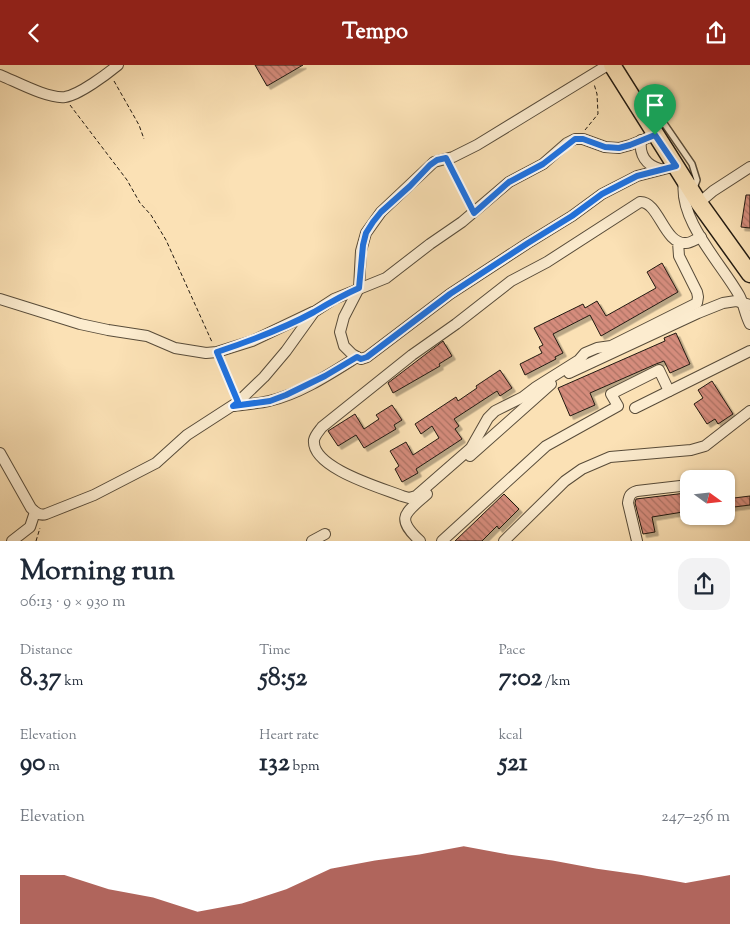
<!DOCTYPE html>
<meta charset="utf-8">
<style>
:root{--surface:#fff;--page:#f2f2f3;--text:#1f2937;--muted:#747a83;--accent:#8f2418}
body{margin:0;font-family:"Sorts Mill Goudy",serif;background:var(--page);color:var(--text);height:100vh;display:flex;flex-direction:column;font-size:19px;white-space:nowrap}
*{box-sizing:border-box;margin:0}
p{font-size:16px;color:var(--muted)}
.icon{flex:none;width:28px;height:28px;fill:none;stroke:currentColor;stroke-width:2;stroke-linecap:round;stroke-linejoin:round}
.map{position:relative;height:476px;overflow:hidden}
.drawer{display:flex;flex-direction:column;background:var(--surface);flex:1}
.drawer>*{flex:none}
.needle{width:32px;rotate:105deg}
.buttons{position:absolute;left:680px;top:405px;display:grid;gap:10px}
.buttons a{display:grid;place-items:center;width:55px;height:55px;border-radius:10px;background:var(--surface);box-shadow:0 1px 4px #0004;font-size:25px}
.pin{position:absolute;display:grid;place-items:center;width:42px;height:42px;color:#fff;margin:-51px -21px;border-radius:50% 50% 50% 0;rotate:-45deg;box-shadow:0 0 5px #0007}
.pin .icon{rotate:45deg}
.round{display:grid;place-items:center;flex:none;width:52px;height:52px;border-radius:15px;background:var(--page)}
.headline{display:flex;align-items:center;justify-content:space-between;height:85px;padding:0 20px}
h1{font-size:28px;font-weight:800;line-height:38px}
.metrics{display:grid;grid-template-columns:repeat(3,1fr);gap:8px;height:85px;padding:5px 20px}
.metrics div{display:grid;align-content:center}
.metrics b{font-size:25px;font-weight:800}
.metrics small{font-size:14px;font-weight:400}
.metrics p{font-size:14px}
.chart{height:140px;padding:10px 20px}
.chart p{display:flex;justify-content:space-between}
.chart svg{width:100%;height:90px;margin-top:5px;fill:var(--accent);opacity:.7}
header{display:flex;justify-content:space-between;align-items:center;height:65px;padding:0 20px;background:var(--accent);color:#fff;font-size:22px;font-weight:800}
.map>svg:first-child{display:block}
.building{fill:url(#building-back-hatch);stroke:#221a11;filter:url(#shadow)}
.lines{fill:none;stroke-linecap:round;stroke-linejoin:round}
.service-casing{stroke:#584c3a;stroke-width:8}
.minor-casing{stroke:#584c3a;stroke-width:12}
.primary-casing{stroke:#221a11;stroke-width:19}
.path{stroke:#221a11;stroke-width:1;stroke-dasharray:4 2.5;stroke-linecap:butt}
.service{stroke:#fceccf;stroke-width:5}
.minor{stroke:#fceccf;stroke-width:10}
.primary{stroke:#fbe1b5;stroke-width:16}
.route-casing{stroke:#fff;stroke-width:10}
.route{stroke:#1a73e8;stroke-width:6}
</style>
<header><svg class="icon" aria-label="back" viewBox="0 0 24 24"><path d="M15 5l-7 7 7 7"/></svg>Tempo<svg class="icon" aria-label="share" viewBox="0 0 24 24"><path d="M12 15V3M7 8l5-5 5 5M5 13v7h14v-7"/></svg></header>
<div class="map">
<svg width="750" height="476" viewBox="0 0 750 476">
<defs>
<pattern id="building-back-hatch" width="6" height="6" patternUnits="userSpaceOnUse" patternTransform="scale(1.25)"><rect width="6" height="6" fill="#d58c7c"/><path d="M-1 5l2 2M0 0l6 6M5-1l2 2" fill="none" stroke="#ac7264"/></pattern>
<filter id="shadow"><feDropShadow dx="3.5" dy="3.5" stdDeviation="0" flood-color="#0004"/></filter>
</defs>
<rect width="100%" height="100%" fill="#fbe1b5"/>
<filter id="stains"><feTurbulence type="fractalNoise" baseFrequency=".004" numOctaves="4"/><feColorMatrix values="0 0 0 0 .2 0 0 0 0 .09 0 0 0 0 .02 0 0 0 .5 -.17"/></filter>
<radialGradient id="worn" r=".72"><stop offset=".6" stop-color="#630" stop-opacity="0"/><stop offset="1" stop-color="#630" stop-opacity=".3"/></radialGradient>
<g class="building">
<path d="M255 0H303L267 21Z"/>
<path d="M746 130H750V163L741 162Z"/>
<path d="M662 198 678 227 601 271 590 250 553 269 563 288 555 292 556 294 525 310 520 299 542 288 539 282 543 280 534 263 583 239 585 243 597 236 606 251 656 223 647 207Z"/>
<path d="M676 268 690 299 670 308 664 296 656 299 590 328 595 340 570 351 558 323 665 276 664 273Z"/>
<path d="M443 276 452 291 439 299 440 301 393 328 388 318Z"/>
<path d="M500 305 512 323 500 331 497 326 454 354 459 361 455 364 462 374 416 404 418 408 402 417 395 404 399 401 390 386 406 377 413 390 439 373 432 361 421 369 415 359 456 332 458 336 477 323 476 321Z"/>
<path d="M712 316 733 349 718 359 715 354 707 359 694 339 703 333 698 325Z"/>
<path d="M392 340 402 355 394 360 396 364 364 383 356 370 338 381 328 366 355 349 364 364 379 354 376 350Z"/>
<path d="M686 428 689 446 652 452 655 467 643 469 635 438 636 434Z"/>
<path d="M504 429 519 444 499 464 497 461 482 476H455Z"/>
<path d="M750 431V440L726 443V434Z"/>
</g>
<g class="lines">
<defs>
<path id="service" d="M647 48 656 49 659 51 692 99 697 115 694 123"/>
<g id="minor">
<path d="M608 0 477 80 453 92 434 97 381 147 366 168 361 186 359 223 344 252 340 267 344 281 352 289 361 294 367 292 450 229 528 178 572 151 602 129 637 111 676 101"/>
<path d="M0 10C17 17 48 34 65 32 79 30 107 9 118 0"/>
<path d="M641 75C639 90 646 100 660 104"/>
<path d="M684 116C678 155 721 198 739 230 744 239 745 250 750 259"/>
<path d="M699 138 713 126 750 102"/>
<path d="M678 177 679 191 697 227 698 232 697 238 611 281 597 283 585 288 579 295 536 322 523 332 495 346 488 353 471 383 416 431 409 433 402 431C382 423 311 403 314 375 315 370 319 366 322 362L412 290 456 259 511 216 547 197 640 137C659 136 664 180 686 178 691 178 696 174 701 172"/>
<path d="M0 234 80 259 108 265 147 271 175 283 206 288 217 287 252 276 313 247"/>
<path d="M569 308 698 248 723 238 736 236 750 240"/>
<path d="M234 341C245 339 257 339 269 336 300 329 330 309 357 292"/>
<path d="M635 343 750 286"/>
<path d="M0 388 31 443C36 448 40 451 46 449L94 430 156 398 187 370 238 337 264 312 286 286 314 247 334 234 386 213 430 179 462 157 509 117 543 99 567 78 575 74H583L605 82 619 83 630 80 655 70"/>
<path d="M470 391 551 319"/>
<path d="M12 476 30 462 35 447"/>
<path d="M312 476 325 469"/>
<path d="M420 476C394 452 406 448 427 429"/>
<path d="M442 476 546 381 618 341 611 329 659 305 669 326"/>
<path d="M504 476 565 416 582 404 610 392 691 385 705 381 750 346"/>
<path d="M637 476 628 438C629 431 630 428 637 426L689 420"/>
</g>
<path id="primary" d="M612 0 699 138 750 209"/>
</defs>
<use href="#service" class="service-casing"/>
<use href="#minor" class="minor-casing"/>
<use href="#primary" class="primary-casing"/>
<g class="path">
<path d="M114 16 139 60 144 74"/>
<path d="M70 40 127 115 140 138 151 150 166 175 212 277"/>
<path d="M585 65 598 49 597 29 594 19"/>
<path d="M451 103 469 139"/>
<path d="M221 296 234 327"/>
<path d="M36 476 40 463"/>
</g>
<use href="#service" class="service"/>
<use href="#minor" class="minor"/>
<use href="#primary" class="primary"/>
</g>
<g class="lines">
<defs>
<path id="route" d="M655 70 676 101 637 111 602 129 572 151 528 178 450 229 367 292 361 294 357 292 325 311 286 330 270 336 233 341 238 337 217 287C250 276 283 264 314 247 329 238 343 230 359 223L363 180 366 168 373 157 381 147 410 121 430 100 437 95 446 93 474 148 509 117 543 99 575 74H583L605 82 619 83 630 80Z"/>
</defs>
<use href="#route" class="route-casing"/>
<use href="#route" class="route"/>
</g>
<rect width="100%" height="100%" filter="url(#stains)"/>
<rect width="100%" height="100%" fill="url(#worn)"/>
</svg>
<div class="buttons">
<a><svg class="needle" viewBox="-14 -14 28 28"><path d="M0-13l5 13h-10z" fill="#e53935"/><path d="M0 13l5-13h-10z" fill="#747a83"/></svg></a>
</div>
<div class="pin" style="left:655px;top:70px;background:#1e9e55"><svg class="icon" aria-label="arrive" viewBox="0 0 24 24"><path d="M6 21V4h12l-3 4 3 4H6"/></svg></div>
</div>
<section class="drawer">
<div class="headline"><div><h1>Morning run</h1><p>06:13 · 9 × 930 m</p></div><a class="round"><svg class="icon" aria-label="share" viewBox="0 0 24 24"><path d="M12 15V3M7 8l5-5 5 5M5 13v7h14v-7"/></svg></a></div>
<div class="metrics">
<div><p>Distance</p><b>8.37<small> km</small></b></div>
<div><p>Time</p><b>58:52</b></div>
<div><p>Pace</p><b>7:02<small> /km</small></b></div>
</div>
<div class="metrics">
<div><p>Elevation</p><b>90<small> m</small></b></div>
<div><p>Heart rate</p><b>132<small> bpm</small></b></div>
<div><p>kcal</p><b>521</b></div>
</div>
<div class="chart"><p><span>Elevation</span>247–256 m</p>
<svg viewBox="0 0 160 44" preserveAspectRatio="none"><path d="M0 44V20L10 20L20 27L30 31L40 38L50 34L60 27L70 17L80 13L90 10L100 6L110 10L120 13L130 17L140 20L150 24L160 20V44z"/></svg>
</div>
</section>
